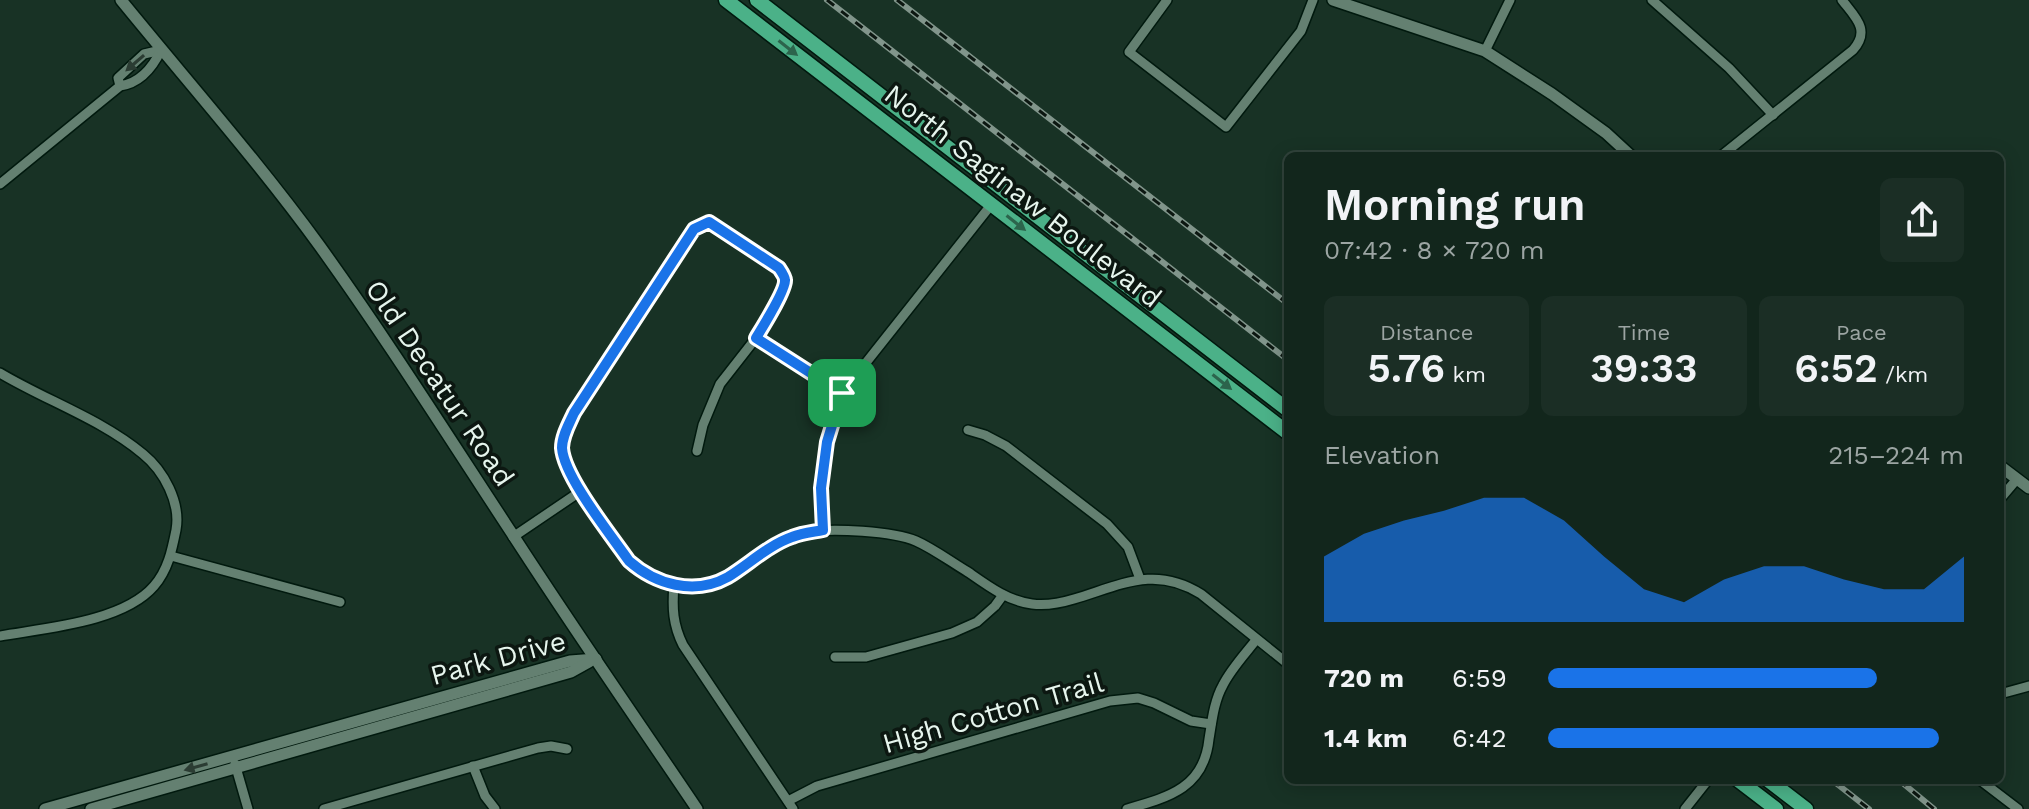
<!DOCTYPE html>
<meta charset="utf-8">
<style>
:root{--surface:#12261c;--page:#1b2e25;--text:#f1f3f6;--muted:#9ca5a3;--line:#31433b;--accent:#1a73e8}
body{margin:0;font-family:"Work Sans",sans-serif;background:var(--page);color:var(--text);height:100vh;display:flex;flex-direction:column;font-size:30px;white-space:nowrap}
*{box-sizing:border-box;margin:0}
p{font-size:26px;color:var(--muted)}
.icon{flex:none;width:44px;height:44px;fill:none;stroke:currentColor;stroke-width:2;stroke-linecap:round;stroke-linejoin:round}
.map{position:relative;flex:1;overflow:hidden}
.sheet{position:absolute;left:1284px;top:152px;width:720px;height:632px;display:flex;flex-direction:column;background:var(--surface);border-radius:12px;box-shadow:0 4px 20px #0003,0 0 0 2px var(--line)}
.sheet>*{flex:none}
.pin{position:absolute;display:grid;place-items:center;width:68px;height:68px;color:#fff;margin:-34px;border-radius:16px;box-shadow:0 4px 12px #0006}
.round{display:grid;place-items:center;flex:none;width:84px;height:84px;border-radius:12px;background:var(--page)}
.overview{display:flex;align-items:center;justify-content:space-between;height:136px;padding:0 40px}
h1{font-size:44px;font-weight:600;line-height:60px}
.figures{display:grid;grid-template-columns:repeat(3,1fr);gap:12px;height:136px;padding:8px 40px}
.figures div{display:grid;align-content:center;border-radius:12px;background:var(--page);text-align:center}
.figures b{font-size:40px;font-weight:600}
.figures small{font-size:22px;font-weight:400}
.figures p{font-size:22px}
.chart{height:224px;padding:16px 40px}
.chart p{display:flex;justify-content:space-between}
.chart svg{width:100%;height:144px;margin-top:8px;fill:var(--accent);opacity:.7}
ul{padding:0 40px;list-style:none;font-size:26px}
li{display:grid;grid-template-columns:128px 96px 1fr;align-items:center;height:60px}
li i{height:20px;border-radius:10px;background:var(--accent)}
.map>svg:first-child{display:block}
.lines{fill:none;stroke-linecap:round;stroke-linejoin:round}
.minor-casing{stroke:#01190e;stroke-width:12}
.tertiary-casing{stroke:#01190e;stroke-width:14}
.primary-casing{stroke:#01190e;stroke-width:17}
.minor{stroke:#648071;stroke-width:9}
.tertiary{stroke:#648071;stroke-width:11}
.primary{stroke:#4bb188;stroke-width:14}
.rail-casing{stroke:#81958b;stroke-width:6}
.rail{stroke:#0c1711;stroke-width:3;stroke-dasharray:9;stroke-linecap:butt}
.oneway{fill:#2c644c}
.oneway2{fill:#2b3c33}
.route-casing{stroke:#fff;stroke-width:16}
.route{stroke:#1a73e8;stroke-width:10}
.labels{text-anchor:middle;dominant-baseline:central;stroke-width:7;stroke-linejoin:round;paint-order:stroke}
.street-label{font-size:28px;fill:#e6f5ed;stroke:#0c1711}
</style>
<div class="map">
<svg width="2029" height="809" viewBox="0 0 2029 809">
<rect width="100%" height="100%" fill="#183225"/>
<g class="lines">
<defs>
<g id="minor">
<path d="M1167 0 1129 52 1226 127 1301 31 1313 0"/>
<path d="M1652 0 1729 68 1773 115"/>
<path d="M1485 51 1510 0"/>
<path d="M120 86 118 78 144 54 161 50"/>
<path d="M1721 156 1853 50C1871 30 1855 17 1842 0"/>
<path d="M0 184 120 86C140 83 153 67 161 50"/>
<path d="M756 338 842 393"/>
<path d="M0 373C47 401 101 419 143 454 164 471 181 503 176 530 172 550 168 570 154 586 123 622 45 628 0 636"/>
<path d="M968 430 985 435 1006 446 1107 524 1128 547 1140 579"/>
<path d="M697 451 703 425 720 384 756 338 785 284 786 278 779 268 709 222 694 229 574 413C569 424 562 436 562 448 564 477 611 535 629 561 655 584 689 594 724 579 753 566 775 539 808 532 832 528 893 531 916 541 934 549 951 562 968 572 988 586 1008 601 1032 604 1047 606 1061 603 1074 599 1121 585 1155 565 1201 594L1288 664"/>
<path d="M2000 499 2017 479"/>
<path d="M823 530 821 488 827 442 842 393 991 205"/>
<path d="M513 537 581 491"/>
<path d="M171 556 340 602"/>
<path d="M674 585C672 608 673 625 683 645L793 809"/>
<path d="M835 657H866L952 633 977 622 995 606 1003 595"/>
<path d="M2000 694 2029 686"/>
<path d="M235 764 248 809"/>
<path d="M473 766 485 796 495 809"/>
<path d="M1980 780 2018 809"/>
<path d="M788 801 817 786 1110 701 1138 698 1154 703 1191 721 1211 724"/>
<path d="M324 809 538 748 551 746 567 749"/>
<path d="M1127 809C1169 797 1204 788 1209 739 1212 721 1214 701 1223 685 1231 669 1245 654 1256 640"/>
<path d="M1685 809 1708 780"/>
</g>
<g id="tertiary">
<path d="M121 0C187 81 257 160 319 245 386 338 448 436 511 532 571 625 635 717 697 809"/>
<path d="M1333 0 1485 51 1552 94 1606 133 1631 156"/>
<path d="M2000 466 2029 488"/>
<path d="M45 809 570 661 596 659"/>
<path d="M91 809 571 672 589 662"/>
</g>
<g id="primary">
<path d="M726 0 1288 433"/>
<path d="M757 0 1288 410"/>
<path d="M1738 780 1776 809"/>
<path d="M1768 780 1806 809"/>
</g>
</defs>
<use href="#minor" class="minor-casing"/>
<use href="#tertiary" class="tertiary-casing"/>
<use href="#primary" class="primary-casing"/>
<use href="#minor" class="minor"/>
<use href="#tertiary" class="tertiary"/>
<use href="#primary" class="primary"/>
<defs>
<g id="rail">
<path d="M827 0 1288 360"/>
<path d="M897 0 1288 304"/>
<path d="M1832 780 1869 809"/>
<path d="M1899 780 1934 809"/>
</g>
</defs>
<use href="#rail" class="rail-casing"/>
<use href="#rail" class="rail"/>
</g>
<defs><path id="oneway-solid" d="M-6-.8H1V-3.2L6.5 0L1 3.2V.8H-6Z" transform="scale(2)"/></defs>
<g class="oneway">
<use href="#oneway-solid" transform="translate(788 48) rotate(38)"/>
<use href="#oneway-solid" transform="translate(1016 223) rotate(38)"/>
<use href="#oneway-solid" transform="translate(1222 382) rotate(38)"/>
</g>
<g class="oneway2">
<use href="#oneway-solid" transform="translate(135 63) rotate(139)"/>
<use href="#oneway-solid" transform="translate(196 767) rotate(164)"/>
</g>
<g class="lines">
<defs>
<path id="route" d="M709 222 779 268C781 271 785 277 785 280 786 290 762 328 756 338L842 393 827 442 821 488 823 530C813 532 802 533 792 537 769 545 749 564 728 577 694 596 655 584 629 561 611 535 564 477 562 448 562 436 569 424 574 413L694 229Z"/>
</defs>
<use href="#route" class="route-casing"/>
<use href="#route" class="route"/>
</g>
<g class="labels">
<g class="street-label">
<text transform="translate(1023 196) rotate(38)">North Saginaw Boulevard</text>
<text transform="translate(440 383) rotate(56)">Old Decatur Road</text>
<text transform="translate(498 658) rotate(-15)">Park Drive</text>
<text transform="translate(993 713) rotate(-16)">High Cotton Trail</text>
</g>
</g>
</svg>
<div class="pin" style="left:842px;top:393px;background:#1e9e55"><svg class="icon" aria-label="arrive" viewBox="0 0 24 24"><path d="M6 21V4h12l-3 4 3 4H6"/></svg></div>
<section class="sheet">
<div class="overview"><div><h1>Morning run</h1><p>07:42 · 8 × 720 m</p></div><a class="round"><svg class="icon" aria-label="share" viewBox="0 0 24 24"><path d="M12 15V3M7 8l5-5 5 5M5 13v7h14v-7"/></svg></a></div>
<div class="figures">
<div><p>Distance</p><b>5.76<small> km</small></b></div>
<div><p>Time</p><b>39:33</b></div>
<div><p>Pace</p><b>6:52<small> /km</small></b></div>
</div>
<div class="chart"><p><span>Elevation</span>215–224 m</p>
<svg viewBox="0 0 160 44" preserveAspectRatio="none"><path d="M0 44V24L10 17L20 13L30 10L40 6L50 6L60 13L70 24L80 34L90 38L100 31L110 27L120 27L130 31L140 34L150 34L160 24V44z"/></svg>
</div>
<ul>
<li><b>720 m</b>6:59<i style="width:79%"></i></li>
<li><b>1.4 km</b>6:42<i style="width:94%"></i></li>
</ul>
</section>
</div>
